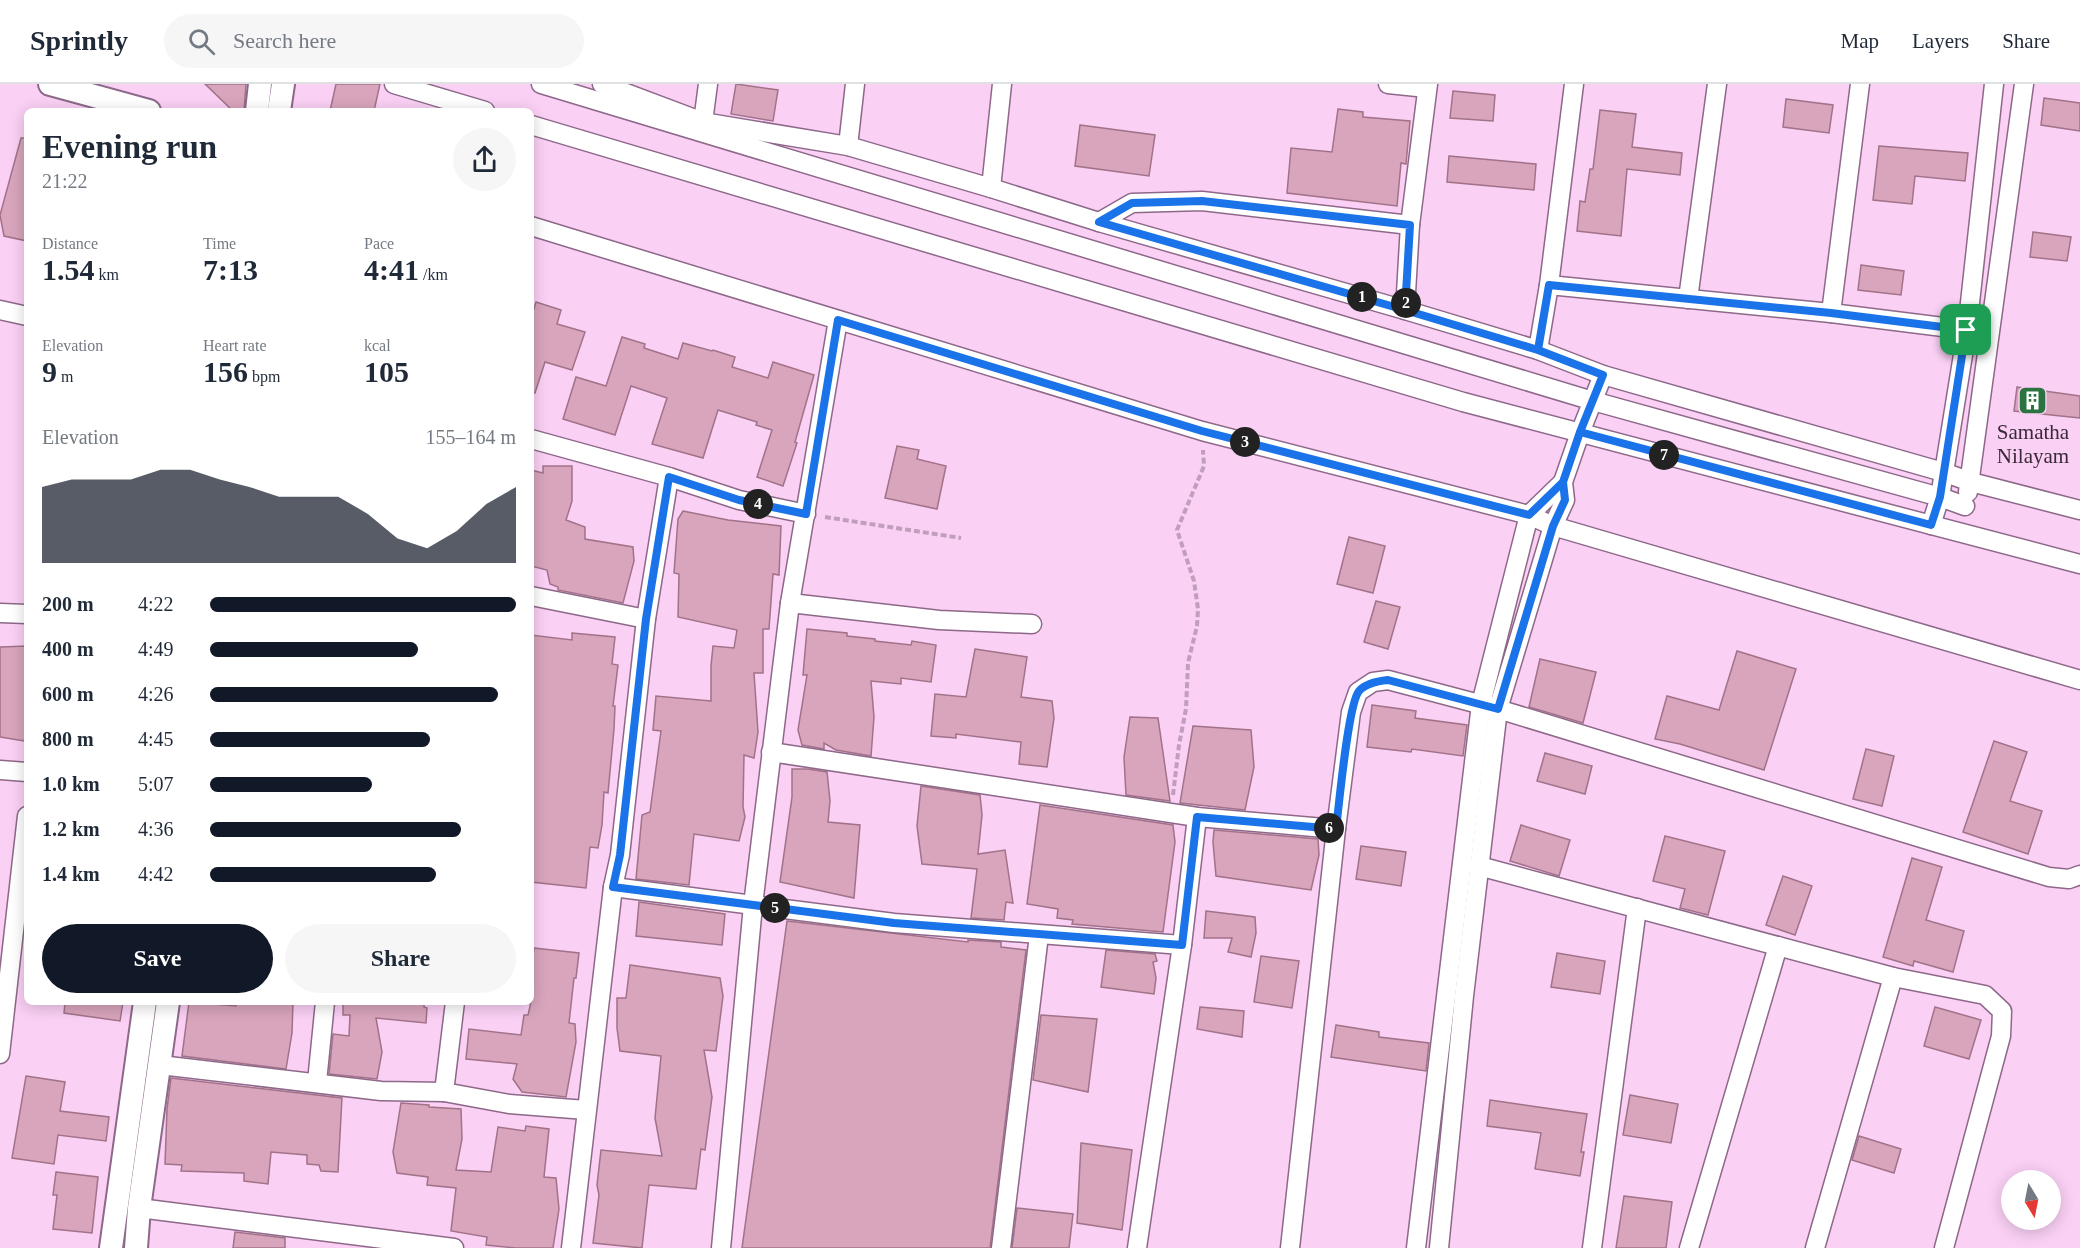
<!DOCTYPE html>
<meta charset="utf-8">
<style>
:root{--surface:#fff;--page:#f6f6f7;--text:#1f2937;--muted:#747a83;--line:#e0e1e3;--accent:#111827}
body{margin:0;font-family:Georgia,serif;background:var(--page);color:var(--text);height:100vh;display:flex;flex-direction:column;font-size:22px;white-space:nowrap}
*{box-sizing:border-box;margin:0}
p{font-size:20px;color:var(--muted)}
.icon{flex:none;width:33px;height:33px;fill:none;stroke:currentColor;stroke-width:2;stroke-linecap:round;stroke-linejoin:round}
.map{position:relative;flex:1;overflow:hidden}
.sheet{position:absolute;left:24px;top:24px;width:510px;height:897px;display:flex;flex-direction:column;background:var(--surface);border-radius:9px;box-shadow:0 3px 15px #0003}
.sheet>*{flex:none}
.needle{width:39px;rotate:170deg}
.tools{position:absolute;left:2001px;top:1086px;display:grid;gap:12px}
.tools a{display:grid;place-items:center;width:60px;height:60px;border-radius:50%;background:var(--surface);box-shadow:0 3px 15px #0003;font-size:30px}
.pin{position:absolute;display:grid;place-items:center;width:51px;height:51px;color:#fff;margin:-26px;border-radius:12px;box-shadow:0 3px 9px #0006}
.km{position:absolute;width:30px;height:30px;margin:-15px;border-radius:50%;background:#222;color:#fff;font-size:16px;line-height:30px;text-align:center}
.round{display:grid;place-items:center;flex:none;width:63px;height:63px;border-radius:32px;background:var(--page)}
.head{display:flex;align-items:center;justify-content:space-between;height:102px;padding:0 18px}
h1{font-size:33px;font-weight:700;line-height:45px}
.figures{display:grid;grid-template-columns:repeat(3,1fr);gap:9px;height:102px;padding:6px 18px}
.figures div{display:grid;align-content:center}
.figures b{font-size:30px;font-weight:700}
.figures small{font-size:16px;font-weight:400}
.figures p{font-size:16px}
.chart{height:168px;padding:12px 18px}
.chart p{display:flex;justify-content:space-between}
.chart svg{width:100%;height:108px;margin-top:6px;fill:var(--accent);opacity:.7}
.button{display:flex;gap:12px;margin-top:auto;padding:12px 18px}
.button a{flex:1;height:69px;border-radius:36px;background:var(--accent);color:#fff;font-size:24px;font-weight:700;line-height:69px;text-align:center}
.button a+a{background:var(--page);color:var(--text)}
ul{padding:0 18px;list-style:none;font-size:20px}
li{display:grid;grid-template-columns:96px 72px 1fr;align-items:center;height:45px}
li i{height:15px;border-radius:8px;background:var(--accent)}
header{display:flex;align-items:center;gap:36px;box-sizing:border-box;height:84px;padding:0 30px;background:var(--surface);border-bottom:2px solid var(--line)}
header strong{font-size:28px}
nav{display:flex;gap:33px;margin-inline-start:auto;font-size:21px}
.search{width:420px;height:54px;background:var(--page);display:flex;align-items:center;gap:15px;box-sizing:border-box;padding:0 21px;border-radius:33px;color:var(--muted);font-size:22px}
.map>svg:first-child{display:block}
.building{fill:#d8a5bc;stroke:#a17288;stroke-width:1.5}
.lines{fill:none;stroke-linecap:round;stroke-linejoin:round}
.minor-casing{stroke:#8d6889;stroke-width:21}
.tertiary-casing{stroke:#8d6889;stroke-width:26}
.path{stroke:#c09ebc;stroke-width:4;stroke-dasharray:6 3;stroke-linecap:butt}
.minor{stroke:#fff;stroke-width:18}
.tertiary{stroke:#fff;stroke-width:22}
.route-casing{stroke:#fff;stroke-width:12}
.route{stroke:#1a73e8;stroke-width:8}
.labels{text-anchor:middle;dominant-baseline:central;stroke-width:4.5;stroke-linejoin:round;paint-order:stroke}
.poi-label{font-size:21px;fill:#392937;stroke:#fad0f5}
</style>
<header>
<strong>Sprintly</strong>
<div class="search"><svg class="icon" aria-label="search" viewBox="0 0 24 24"><circle cx="10" cy="10" r="6"/><path d="M15 15l6 6"/></svg>Search here</div>
<nav><a>Map</a><a>Layers</a><a>Share</a></nav>
</header>
<div class="map">
<svg width="2080" height="1164" viewBox="0 0 2080 1164">
<rect width="100%" height="100%" fill="#fad0f5"/>
<g class="building">
<path d="M205 0H246L244 27H233Z"/>
<path d="M336 0H380L374 27H330Z"/>
<path d="M736 0 778 6 773 37 731 30Z"/>
<path d="M1453 7 1495 11 1493 37 1450 34Z"/>
<path d="M2044 14 2080 19V47L2041 41Z"/>
<path d="M1786 15 1833 21 1829 49 1783 43Z"/>
<path d="M1338 25 1363 28V33L1410 37 1406 80 1401 79 1397 122 1287 109 1291 64 1332 68Z"/>
<path d="M1600 26 1636 30 1632 63 1682 69 1680 91 1627 85 1621 152 1577 147 1580 117 1585 118 1590 85H1593Z"/>
<path d="M1080 41 1155 51 1149 92 1075 82Z"/>
<path d="M21 54H27V157L4 152 0 131Z"/>
<path d="M1879 62 1968 69 1965 97 1915 92 1912 120 1873 116Z"/>
<path d="M1449 72 1536 80 1534 106 1447 98Z"/>
<path d="M2033 148 2071 153 2067 177 2030 173Z"/>
<path d="M1861 181 1904 187 1901 211 1858 206Z"/>
<path d="M536 218 561 226 557 240 585 248 572 286 545 278 535 309H531V234Z"/>
<path d="M622 253 645 260 644 264 678 275 683 259 712 267 713 266 735 273 732 283 768 294 773 278 814 291 795 358 797 359 783 402 757 393 772 346 756 341 757 338 718 326 703 374 652 360 667 314 631 302 615 351 563 335 576 293 606 302Z"/>
<path d="M2017 303 2080 312V334L2014 327Z"/>
<path d="M897 362 919 366 917 375 946 382 937 425 885 414Z"/>
<path d="M543 382H572V417L566 436 585 443V455L633 463 634 477 623 519 558 506V503L550 500 547 486 531 482V386L543 389Z"/>
<path d="M683 427 728 436 781 442 779 491 773 490 769 545H763V589H754L758 648 754 674 744 671 743 723 745 733 739 757 694 750 689 801 636 795 642 731 650 728 661 647 653 646 656 612 711 617V582L713 562 734 564 737 546 678 533 679 490 674 489 678 435Z"/>
<path d="M1349 453 1385 462 1373 509 1337 500Z"/>
<path d="M1376 517 1400 523 1388 565 1364 558Z"/>
<path d="M807 545 847 549V552L875 555V557L911 561 912 557 936 561 931 598 901 594V600L871 597 874 633 871 672 836 666 824 659V665L802 661 798 646 807 591H803Z"/>
<path d="M572 549 615 553 612 580 618 581 613 622H615L614 645 608 709 604 708 602 741 598 764 590 763 586 804 531 798V551L572 556Z"/>
<path d="M27 562V654H25L24 657 0 653V563Z"/>
<path d="M975 565 1027 573 1021 613 1052 617 1054 634 1047 683 1019 680 1021 658 956 650V654L931 652 935 610 966 613Z"/>
<path d="M1737 567 1796 585 1764 686 1680 660 1655 655 1667 612 1719 626Z"/>
<path d="M1540 575 1596 588 1583 639 1529 623Z"/>
<path d="M1372 621 1416 627 1415 634 1467 641 1463 672 1412 665 1411 668 1367 663Z"/>
<path d="M1130 633 1158 634 1170 717 1126 711 1124 673Z"/>
<path d="M1193 642 1251 646 1254 683 1245 726 1180 719Z"/>
<path d="M1994 657 2027 668 2010 717 2042 727 2028 770 1963 748Z"/>
<path d="M1866 665 1894 672 1882 722 1853 715Z"/>
<path d="M1545 669 1592 682 1585 710 1537 697Z"/>
<path d="M792 685H808L827 688 830 717 828 738 860 741 854 814 780 798 792 713Z"/>
<path d="M921 702 980 711 982 731 978 770 1005 766 1013 819 1006 818 1004 836 971 834 977 785 922 780 917 742Z"/>
<path d="M1040 721 1173 741 1175 758 1163 848 1072 840 1073 836 1057 834 1058 825 1027 820Z"/>
<path d="M1521 741 1570 756 1559 792 1510 777Z"/>
<path d="M1214 746 1318 755 1319 771 1311 806 1216 792 1213 758Z"/>
<path d="M1665 752 1725 767 1708 831 1680 824 1685 805 1653 797Z"/>
<path d="M1361 762 1406 768 1401 802 1356 795Z"/>
<path d="M1912 774 1942 783 1926 836 1964 847 1953 888 1914 877 1913 882 1883 873Z"/>
<path d="M1783 792 1812 802 1795 851 1766 841Z"/>
<path d="M639 818 725 830 722 861 636 852Z"/>
<path d="M1206 827 1255 833 1256 849 1251 873 1228 868 1232 854H1204Z"/>
<path d="M787 837 968 858V856L1001 858V863L1026 866 990 1164H742Z"/>
<path d="M534 864 579 869 576 894H574L569 939 575 940 576 958 566 1013 522 1008 513 995 517 980 466 975 469 945 521 951 524 931H528L531 918 533 890 531 889Z"/>
<path d="M1106 866 1155 870 1157 877 1153 878 1156 894 1154 910 1101 903Z"/>
<path d="M1557 869 1605 877 1600 910 1551 903Z"/>
<path d="M1261 872 1299 877 1292 924 1254 918Z"/>
<path d="M630 881 720 894 723 912 716 967 704 966 712 1013 705 1066 701 1065 696 1105 649 1101 642 1164 593 1159 599 1111 597 1101 601 1066 662 1072 655 1034 661 972 620 967 617 944V914H626Z"/>
<path d="M65 918H123L120 937 64 929Z"/>
<path d="M189 918 236 922V918H293L292 949 286 985 182 972Z"/>
<path d="M343 918H424V923L427 924 426 939 376 934 382 968 377 995 329 990 333 950 349 952 350 931H343Z"/>
<path d="M1200 923 1244 927 1242 953 1197 945Z"/>
<path d="M1935 923 1981 936 1969 975 1924 962Z"/>
<path d="M1041 931 1097 935 1088 1008 1033 996Z"/>
<path d="M1336 941 1379 948V953L1429 959 1426 987 1331 973Z"/>
<path d="M26 992 65 998 60 1027 109 1033 106 1057 58 1051 54 1080 12 1074Z"/>
<path d="M171 994 342 1014 338 1088 321 1087 319 1081 307 1080V1071L271 1068 268 1100 244 1097V1089L181 1087 182 1081 165 1080 167 1025Z"/>
<path d="M1630 1011 1678 1020 1671 1059 1623 1051Z"/>
<path d="M1490 1016 1587 1030 1581 1068H1584L1580 1092 1535 1085 1541 1049 1487 1042Z"/>
<path d="M401 1019 429 1021V1023L461 1025 462 1055 456 1086 491 1088 498 1043 525 1047 526 1042 549 1045 544 1093 556 1094 559 1125 553 1164H516L486 1161 487 1153 451 1147 456 1104 427 1101 428 1093 397 1089 393 1068Z"/>
<path d="M1859 1052 1901 1065 1894 1089 1852 1076Z"/>
<path d="M1081 1059 1132 1066 1122 1146 1077 1139Z"/>
<path d="M56 1088 98 1093 92 1149 53 1145 57 1111H53Z"/>
<path d="M1624 1112 1672 1118 1666 1164H1616Z"/>
<path d="M1017 1124 1073 1130 1069 1164H1012Z"/>
<path d="M235 1148 285 1154V1164H233Z"/>
</g>
<g class="lines">
<defs>
<g id="minor">
<path d="M394 0 485 27"/>
<path d="M541 0 1593 317 1940 413 1965 422"/>
<path d="M602 0 703 38 848 62 991 104 1099 138 1405 226 1538 266 1603 291 1943 388 1971 398 2080 426"/>
<path d="M1388 0 1427 4"/>
<path d="M1574 0 1549 201 1831 229 1967 246"/>
<path d="M703 38 708 0"/>
<path d="M531 41 1463 318 2080 480"/>
<path d="M848 62 855 0"/>
<path d="M991 104 1002 0"/>
<path d="M1099 138 1132 119 1202 117 1410 141"/>
<path d="M531 142 1202 347 1529 431 1553 442 2080 596"/>
<path d="M1688 215 1717 0"/>
<path d="M0 226 27 232"/>
<path d="M1405 226 1410 141 1428 0"/>
<path d="M1831 229 1860 0"/>
<path d="M1538 266 1549 201"/>
<path d="M531 355 669 393 739 416 806 430"/>
<path d="M1968 408 2024 0"/>
<path d="M1931 441 1940 413 1967 246 1994 0"/>
<path d="M531 512 646 535"/>
<path d="M790 519 939 536 1032 540"/>
<path d="M0 529 27 530"/>
<path d="M771 668 1197 733 1336 745"/>
<path d="M0 686 27 688"/>
<path d="M1479 782 1893 893 1985 911 2002 927 2001 952 1944 1164"/>
<path d="M613 803 894 839 1182 861"/>
<path d="M0 970 27 732"/>
<path d="M160 981 381 1007 444 1008 509 1020 586 1026"/>
<path d="M317 998 325 918"/>
<path d="M444 1008 455 918"/>
<path d="M139 1124 454 1164"/>
<path d="M571 1164 613 803 620 771 646 535 669 393"/>
<path d="M721 1164 753 821 790 519 838 236"/>
<path d="M1001 1164 1039 851"/>
<path d="M1137 1164 1182 861 1197 733"/>
<path d="M1290 1164 1336 745 1351 628 1358 608 1373 598 1388 596 1498 625 2049 793 2069 795 2080 791"/>
<path d="M1416 1164 1481 620 1529 431 1563 398"/>
<path d="M1439 1164 1464 912 1498 625 1553 442 1565 416 1563 398 1580 349 1603 291"/>
<path d="M1592 1164 1637 824"/>
<path d="M1689 1164 1778 862"/>
<path d="M1815 1164 1893 893"/>
</g>
<g id="tertiary">
<path d="M50 0 149 27"/>
<path d="M257 27 260 0"/>
<path d="M279 27 283 0"/>
<path d="M111 1164 145 918"/>
<path d="M136 1164 139 1124 168 918"/>
</g>
</defs>
<use href="#minor" class="minor-casing"/>
<use href="#tertiary" class="tertiary-casing"/>
<g class="path">
<path d="M825 433 961 454"/>
<path d="M1173 711 1179 661 1186 625 1188 579 1197 542 1198 525 1194 497 1177 446 1204 382 1203 366"/>
</g>
<use href="#minor" class="minor"/>
<use href="#tertiary" class="tertiary"/>
</g>
<g class="lines">
<defs>
<path id="route" d="M1966 246 1831 229 1549 201 1538 266 1405 226 1099 138 1132 119 1202 117 1410 141 1405 226 1538 266 1603 291 1580 348 1563 398 1529 431 1202 347 838 236 806 430 739 416 669 393 646 535 620 771 613 803 894 839 1182 861 1197 733 1336 745C1339 722 1348 620 1359 607 1366 599 1378 597 1388 596L1498 625 1553 442 1565 416 1563 398 1580 348 1931 441 1940 413 1966 246"/>
</defs>
<use href="#route" class="route-casing"/>
<use href="#route" class="route"/>
</g>
<defs>
<symbol id="building-square" viewBox="-11 -11 22 22"><rect x="-9" y="-9" width="18" height="18" rx="4" fill="#2b7340" stroke="#fad0f5"/><path d="M-4-6H4V6H1V3H-1V6H-4ZM-2.5-4.3h1.7v1.8h-1.7ZM.8-4.3h1.7v1.8H.8ZM-2.5-1h1.7V.8h-1.7ZM.8-1h1.7V.8H.8Z" fill="#fff"/></symbol>
</defs>
<g fill-rule="evenodd">
<use href="#building-square" x="2016" y="300" width="33" height="33"/>
</g>
<g class="labels">
<g class="poi-label">
<text x="2033" y="348">Samatha<tspan x="2033" dy="24">Nilayam</tspan></text>
</g>
</g>
</svg>
<div class="tools">
<a><svg class="needle" viewBox="-14 -14 28 28"><path d="M0-13l5 13h-10z" fill="#e53935"/><path d="M0 13l5-13h-10z" fill="#747a83"/></svg></a>
</div>
<div class="pin" style="left:1966px;top:246px;background:#1e9e55"><svg class="icon" aria-label="arrive" viewBox="0 0 24 24"><path d="M6 21V4h12l-3 4 3 4H6"/></svg></div>
<b class="km" style="left:1362px;top:213px">1</b>
<b class="km" style="left:1406px;top:219px">2</b>
<b class="km" style="left:1245px;top:358px">3</b>
<b class="km" style="left:758px;top:420px">4</b>
<b class="km" style="left:775px;top:824px">5</b>
<b class="km" style="left:1329px;top:744px">6</b>
<b class="km" style="left:1664px;top:371px">7</b>
<section class="sheet">
<div class="head"><div><h1>Evening run</h1><p>21:22</p></div><a class="round"><svg class="icon" aria-label="share" viewBox="0 0 24 24"><path d="M12 15V3M7 8l5-5 5 5M5 13v7h14v-7"/></svg></a></div>
<div class="figures">
<div><p>Distance</p><b>1.54<small> km</small></b></div>
<div><p>Time</p><b>7:13</b></div>
<div><p>Pace</p><b>4:41<small> /km</small></b></div>
</div>
<div class="figures">
<div><p>Elevation</p><b>9<small> m</small></b></div>
<div><p>Heart rate</p><b>156<small> bpm</small></b></div>
<div><p>kcal</p><b>105</b></div>
</div>
<div class="chart"><p><span>Elevation</span>155–164 m</p>
<svg viewBox="0 0 160 44" preserveAspectRatio="none"><path d="M0 44V13L10 10L20 10L30 10L40 6L50 6L60 10L70 13L80 17L90 17L100 17L110 24L120 34L130 38L140 31L150 20L160 13V44z"/></svg>
</div>
<ul>
<li><b>200 m</b>4:22<i style="width:100%"></i></li>
<li><b>400 m</b>4:49<i style="width:68%"></i></li>
<li><b>600 m</b>4:26<i style="width:94%"></i></li>
<li><b>800 m</b>4:45<i style="width:72%"></i></li>
<li><b>1.0 km</b>5:07<i style="width:53%"></i></li>
<li><b>1.2 km</b>4:36<i style="width:82%"></i></li>
<li><b>1.4 km</b>4:42<i style="width:74%"></i></li>
</ul>
<div class="button"><a>Save</a><a>Share</a></div>
</section>
</div>
